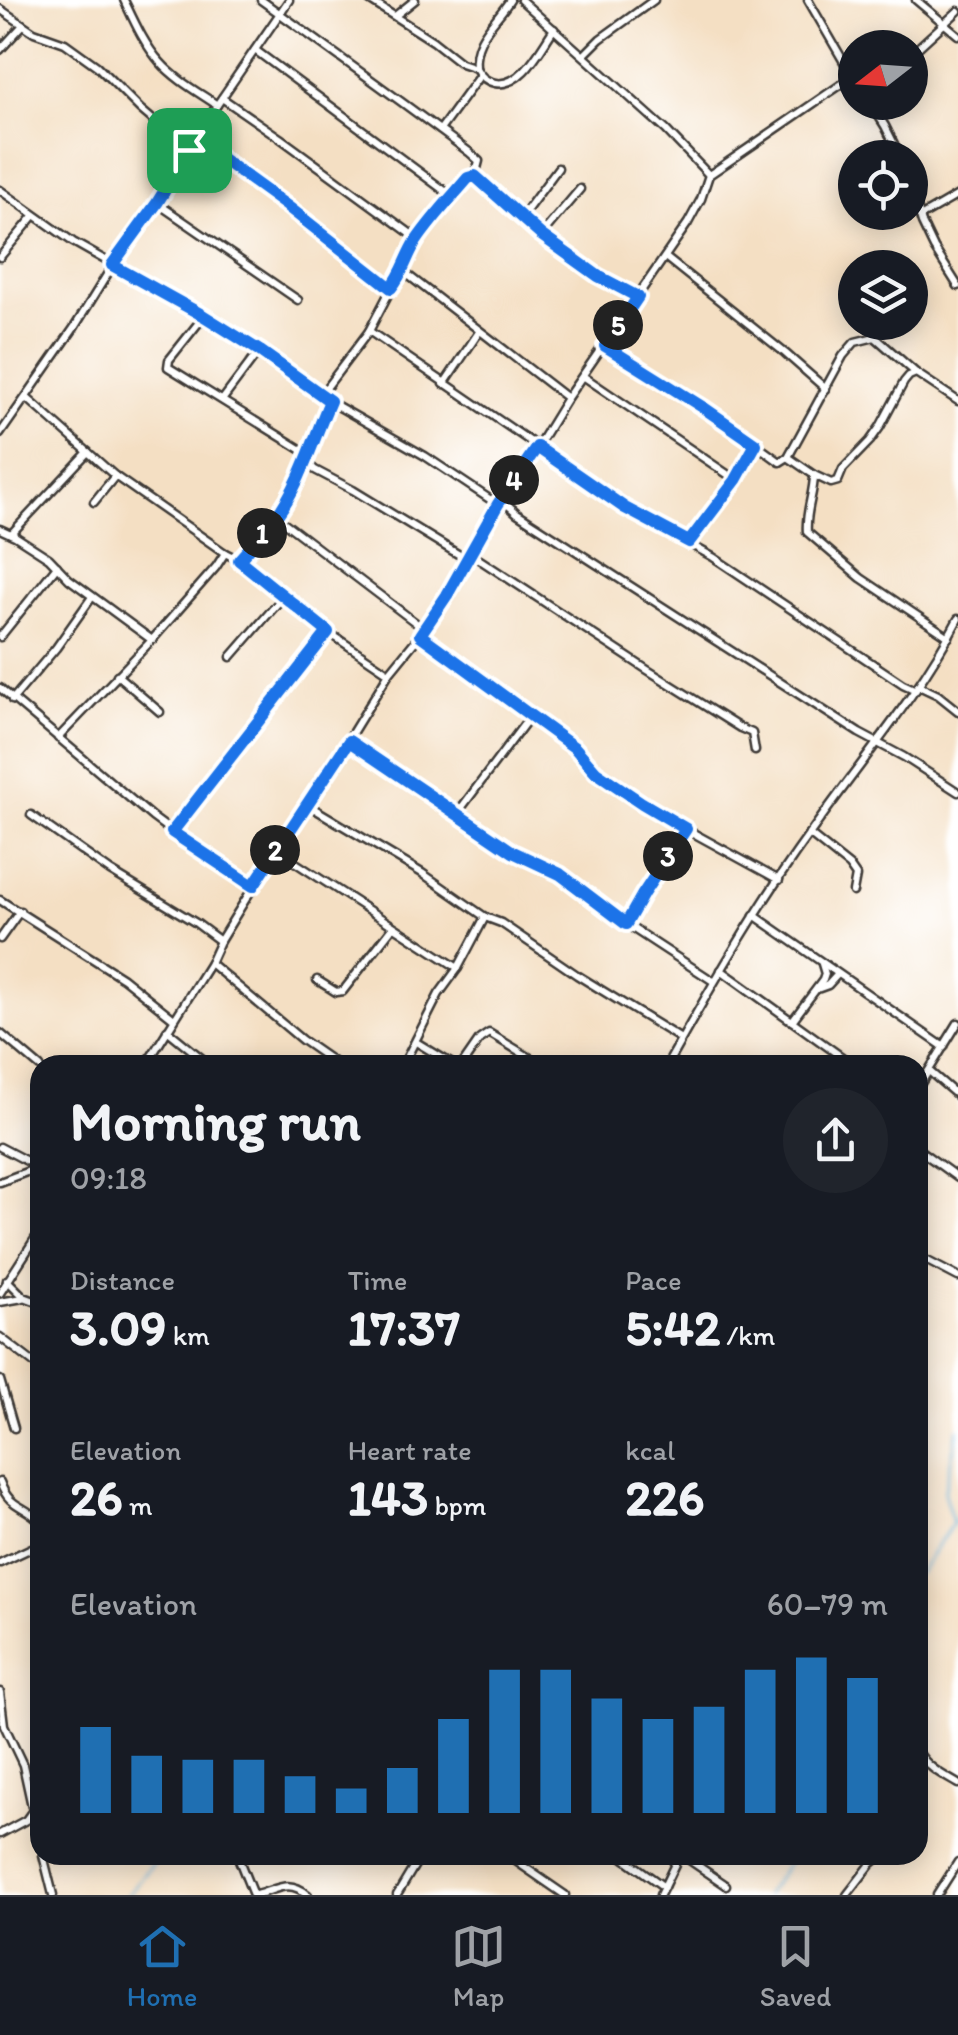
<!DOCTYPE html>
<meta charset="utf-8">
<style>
:root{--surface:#171b24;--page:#20242c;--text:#f1f3f6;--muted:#9ea1a6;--line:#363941;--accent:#1f6fb2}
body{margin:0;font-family:Itim,sans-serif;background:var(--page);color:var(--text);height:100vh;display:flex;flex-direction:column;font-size:38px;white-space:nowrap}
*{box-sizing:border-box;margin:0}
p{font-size:32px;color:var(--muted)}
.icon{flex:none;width:55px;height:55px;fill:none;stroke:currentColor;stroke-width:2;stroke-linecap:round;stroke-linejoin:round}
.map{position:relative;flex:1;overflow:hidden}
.sheet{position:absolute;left:30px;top:1055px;width:898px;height:810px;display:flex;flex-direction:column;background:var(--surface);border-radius:30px;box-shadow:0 5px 25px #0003}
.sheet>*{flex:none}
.needle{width:65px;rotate:253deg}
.buttons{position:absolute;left:838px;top:30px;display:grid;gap:20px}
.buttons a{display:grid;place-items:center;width:90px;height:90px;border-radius:50%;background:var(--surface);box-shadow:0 5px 25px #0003;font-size:50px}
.pin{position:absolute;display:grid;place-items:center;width:85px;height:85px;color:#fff;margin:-42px;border-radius:20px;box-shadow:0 5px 15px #0006}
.km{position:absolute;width:50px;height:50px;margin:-25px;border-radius:50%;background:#222;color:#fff;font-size:28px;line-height:50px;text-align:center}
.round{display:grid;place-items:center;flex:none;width:105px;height:105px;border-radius:52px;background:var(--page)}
.overview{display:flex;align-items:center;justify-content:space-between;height:170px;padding:0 40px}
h1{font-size:55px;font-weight:800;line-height:75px}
.figures{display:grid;grid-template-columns:repeat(3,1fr);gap:15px;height:170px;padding:10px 40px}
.figures div{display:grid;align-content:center}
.figures b{font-size:50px;font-weight:800}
.figures small{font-size:28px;font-weight:400}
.figures p{font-size:28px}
.chart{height:280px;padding:20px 40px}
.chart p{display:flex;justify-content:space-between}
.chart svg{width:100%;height:180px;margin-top:10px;stroke:var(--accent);stroke-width:6}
.menu{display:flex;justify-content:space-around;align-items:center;height:140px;border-top:2px solid var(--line);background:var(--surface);font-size:28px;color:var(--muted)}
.menu a{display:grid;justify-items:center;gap:5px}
.menu .current{color:var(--accent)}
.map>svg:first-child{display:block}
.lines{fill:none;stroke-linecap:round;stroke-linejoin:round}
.stream{stroke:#5cb0d8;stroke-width:2.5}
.street-casing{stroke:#3c3935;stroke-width:11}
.street{stroke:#fff;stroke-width:6}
.route-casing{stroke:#fff;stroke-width:20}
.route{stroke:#1a73e8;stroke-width:12}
</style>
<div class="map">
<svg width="958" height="1895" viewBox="0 0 958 1895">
<rect width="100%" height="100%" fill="#fff"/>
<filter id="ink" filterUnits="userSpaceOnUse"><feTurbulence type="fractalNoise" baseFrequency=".01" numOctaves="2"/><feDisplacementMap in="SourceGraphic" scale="20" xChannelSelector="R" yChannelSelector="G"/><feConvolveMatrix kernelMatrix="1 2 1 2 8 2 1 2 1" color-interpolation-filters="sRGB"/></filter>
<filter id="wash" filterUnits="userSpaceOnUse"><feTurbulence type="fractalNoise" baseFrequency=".0048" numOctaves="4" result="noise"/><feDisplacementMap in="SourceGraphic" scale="40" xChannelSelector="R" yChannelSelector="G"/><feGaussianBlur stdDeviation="2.25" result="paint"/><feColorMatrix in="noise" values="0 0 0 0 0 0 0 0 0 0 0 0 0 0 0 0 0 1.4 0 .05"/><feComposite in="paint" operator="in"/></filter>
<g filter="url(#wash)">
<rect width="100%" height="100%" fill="#f4dfc3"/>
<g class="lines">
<g class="stream">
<path d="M918 1574 953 1523 944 1493 958 1429"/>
<path d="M128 1895 160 1855"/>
<path d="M766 1895 793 1855"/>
</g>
</g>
</g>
<g filter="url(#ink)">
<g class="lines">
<defs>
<g id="street">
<path d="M124 0C134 21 144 44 160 62 176 80 198 92 217 105"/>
<path d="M261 0C330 50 400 100 469 152L479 161 475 176"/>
<path d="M369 0 433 41 461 63 476 68C480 76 485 81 495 83 522 88 541 47 554 29"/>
<path d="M521 0 666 130 709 175"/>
<path d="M808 0 855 81"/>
<path d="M916 0 958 35"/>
<path d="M0 9 34 32 65 43 97 66 140 109 189 151"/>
<path d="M395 16 415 0"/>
<path d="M0 50 23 25"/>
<path d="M255 50 453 197"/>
<path d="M584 55 600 39 654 0"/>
<path d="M910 55 958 11"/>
<path d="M476 68C473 38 495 23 510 0"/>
<path d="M222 98 280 138 418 239"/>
<path d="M870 102 885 126 901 158"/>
<path d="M440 130 480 75"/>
<path d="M196 139 287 206 391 289"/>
<path d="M910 184 922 223 934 248 958 286"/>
<path d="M0 190 73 242 204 316 259 351 320 396 425 456 497 504"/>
<path d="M157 203 298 300"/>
<path d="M920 217 958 195"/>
<path d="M521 218 558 168"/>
<path d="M541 235 580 189"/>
<path d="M0 257 34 216"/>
<path d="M665 257 785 353 826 389"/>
<path d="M404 272 567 398"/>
<path d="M204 316 169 360 168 367 310 455"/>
<path d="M369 331 588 481 625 508 713 557 903 684 916 690"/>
<path d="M605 346 704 407 780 462 788 457 843 356 855 342 875 337 916 373"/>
<path d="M583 376 736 480"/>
<path d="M444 384 479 332"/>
<path d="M320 396 369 331 391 289 404 272 408 257 418 239 471 176H475L541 235 598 276 638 297"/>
<path d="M27 398 115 476 225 553 239 560 328 632 389 673"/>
<path d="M223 399 259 351"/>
<path d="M0 434 74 328 113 265 157 203 217 105 289 0"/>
<path d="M788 457 814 475 831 483 838 481 843 469 870 441 880 427 904 382 909 376 916 373 958 401"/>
<path d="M306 462 315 470 353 490 466 559"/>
<path d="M814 475C814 494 805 512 807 532L861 578 949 637"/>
<path d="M501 499 517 513 859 733 904 757 958 792"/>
<path d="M94 502 115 476"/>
<path d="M277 517 424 629"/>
<path d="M0 529 15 536 49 558 69 579 152 640"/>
<path d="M11 534 88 452"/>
<path d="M689 542 736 480 756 444"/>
<path d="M471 554 646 669 740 728 752 733 755 751"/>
<path d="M239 560 277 517 310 455 330 401"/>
<path d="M420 635 575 748 596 772 618 787 684 828 779 880"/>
<path d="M0 637 57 566"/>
<path d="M231 657 283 597"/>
<path d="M117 675 160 712"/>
<path d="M919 686 938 695 958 711"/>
<path d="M0 688 152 817 202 854 253 886"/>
<path d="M12 700 56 648 92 597"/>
<path d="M58 738 152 640 216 567 225 553"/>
<path d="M349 741 513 852 560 875 626 924 713 981"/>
<path d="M308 805 422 873 485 917 501 923 577 975 681 1039"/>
<path d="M31 815 110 871 196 923 220 941"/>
<path d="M456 815 531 715"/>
<path d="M171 832 328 632"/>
<path d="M809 834 849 866 856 876 853 892"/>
<path d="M276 850 458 968"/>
<path d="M0 900 123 978 173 1018"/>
<path d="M754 915 944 1047"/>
<path d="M626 924 643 894 686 829"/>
<path d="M0 939 20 911"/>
<path d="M210 963 302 1040 338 1065"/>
<path d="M721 970 853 1065"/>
<path d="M317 980 336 992 343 991 393 927"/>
<path d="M817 989 828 985 838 974"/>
<path d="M792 1021 823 980 825 974 822 964"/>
<path d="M167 1030 210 1065"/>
<path d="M0 1033 40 1067"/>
<path d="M416 1042 454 1065"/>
<path d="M146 1065 210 963 220 941 276 850 308 805 389 673 420 635 447 595 497 504 537 447 567 398 688 223 701 199 709 175 852 77"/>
<path d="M403 1065 439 994 458 968 485 917"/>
<path d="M462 1065 480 1039 489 1033 542 1065"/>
<path d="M667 1065C712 985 757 906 811 832 861 761 918 696 958 619"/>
<path d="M929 1071 958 1096"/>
<path d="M918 1088 958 1023"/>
<path d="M0 1147 40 1168"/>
<path d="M918 1149 958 1178"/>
<path d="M0 1182 37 1168"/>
<path d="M918 1256 958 1277"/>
<path d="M7 1280 24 1297 40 1303"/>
<path d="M0 1293 40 1231"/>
<path d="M0 1302 23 1298"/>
<path d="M0 1337 39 1367"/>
<path d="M0 1380 14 1428"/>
<path d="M0 1482C9 1508 23 1504 40 1521"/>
<path d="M0 1563 40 1544"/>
<path d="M0 1692 4 1725 23 1765 40 1843"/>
<path d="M919 1753C928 1768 943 1775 958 1784"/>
<path d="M0 1834 26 1820 31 1813"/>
<path d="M43 1855 53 1895"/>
<path d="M237 1855 253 1895"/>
<path d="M399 1855 414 1865"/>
<path d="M507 1855 565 1895"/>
<path d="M620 1855 664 1887"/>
<path d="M682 1855 726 1885"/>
<path d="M256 1895C278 1889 289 1879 308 1895"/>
<path d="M397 1895 421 1855"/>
<path d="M660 1895 675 1864V1855"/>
<path d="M847 1895 871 1864 882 1855"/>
<path d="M937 1895 958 1862"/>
</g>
</defs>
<use href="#street" class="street-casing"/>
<use href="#street" class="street"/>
</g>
</g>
<g class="lines" filter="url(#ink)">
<defs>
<path id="route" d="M196 140 287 206 391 288C404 272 406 257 417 240 432 218 451 198 468 178L475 176 541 235 598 276 638 297 605 346 704 408 756 444 736 480 689 542 625 508 537 447 498 504 447 595 420 635 575 748 596 772 642 803 686 829 643 894 626 924 560 874 513 852 349 741 253 886 172 832 328 632 239 560C251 546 265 532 276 517 301 483 313 440 330 401L260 351 204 316 112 265 157 203Z"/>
</defs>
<use href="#route" class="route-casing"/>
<use href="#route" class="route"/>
</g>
</svg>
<div class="buttons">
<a><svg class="needle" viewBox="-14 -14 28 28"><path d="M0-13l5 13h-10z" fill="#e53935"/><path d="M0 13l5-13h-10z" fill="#9ea1a6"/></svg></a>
<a><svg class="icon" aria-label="locate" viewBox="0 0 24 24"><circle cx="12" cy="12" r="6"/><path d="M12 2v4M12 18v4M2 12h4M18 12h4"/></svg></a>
<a><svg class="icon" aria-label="layers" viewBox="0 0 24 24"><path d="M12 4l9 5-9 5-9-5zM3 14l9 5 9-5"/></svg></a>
</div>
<div class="pin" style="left:189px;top:150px;background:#1e9e55"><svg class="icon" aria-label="arrive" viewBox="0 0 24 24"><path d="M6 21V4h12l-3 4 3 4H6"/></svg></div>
<b class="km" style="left:262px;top:533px">1</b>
<b class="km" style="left:275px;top:850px">2</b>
<b class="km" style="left:668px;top:856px">3</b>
<b class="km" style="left:514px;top:480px">4</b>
<b class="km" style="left:618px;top:325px">5</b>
<section class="sheet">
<div class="overview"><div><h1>Morning run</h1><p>09:18</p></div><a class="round"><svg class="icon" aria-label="share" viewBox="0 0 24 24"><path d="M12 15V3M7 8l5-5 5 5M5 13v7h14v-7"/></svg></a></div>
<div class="figures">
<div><p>Distance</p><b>3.09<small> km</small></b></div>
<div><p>Time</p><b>17:37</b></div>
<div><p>Pace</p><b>5:42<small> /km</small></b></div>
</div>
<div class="figures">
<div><p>Elevation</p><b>26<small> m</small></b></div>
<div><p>Heart rate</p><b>143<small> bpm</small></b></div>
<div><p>kcal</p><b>226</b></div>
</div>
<div class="chart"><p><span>Elevation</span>60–79 m</p>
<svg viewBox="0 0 160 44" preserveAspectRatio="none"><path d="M5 44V23M15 44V30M25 44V31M35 44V31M45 44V35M55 44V38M65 44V33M75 44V21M85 44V9M95 44V9M105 44V16M115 44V21M125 44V18M135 44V9M145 44V6M155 44V11"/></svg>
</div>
</section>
</div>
<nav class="menu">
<a class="current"><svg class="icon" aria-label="home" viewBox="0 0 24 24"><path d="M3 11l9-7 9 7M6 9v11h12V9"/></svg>Home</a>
<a><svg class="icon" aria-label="map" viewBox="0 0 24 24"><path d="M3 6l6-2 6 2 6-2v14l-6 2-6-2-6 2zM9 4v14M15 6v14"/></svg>Map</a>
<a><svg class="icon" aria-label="saved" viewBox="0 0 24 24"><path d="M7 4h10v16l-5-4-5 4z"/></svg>Saved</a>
</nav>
